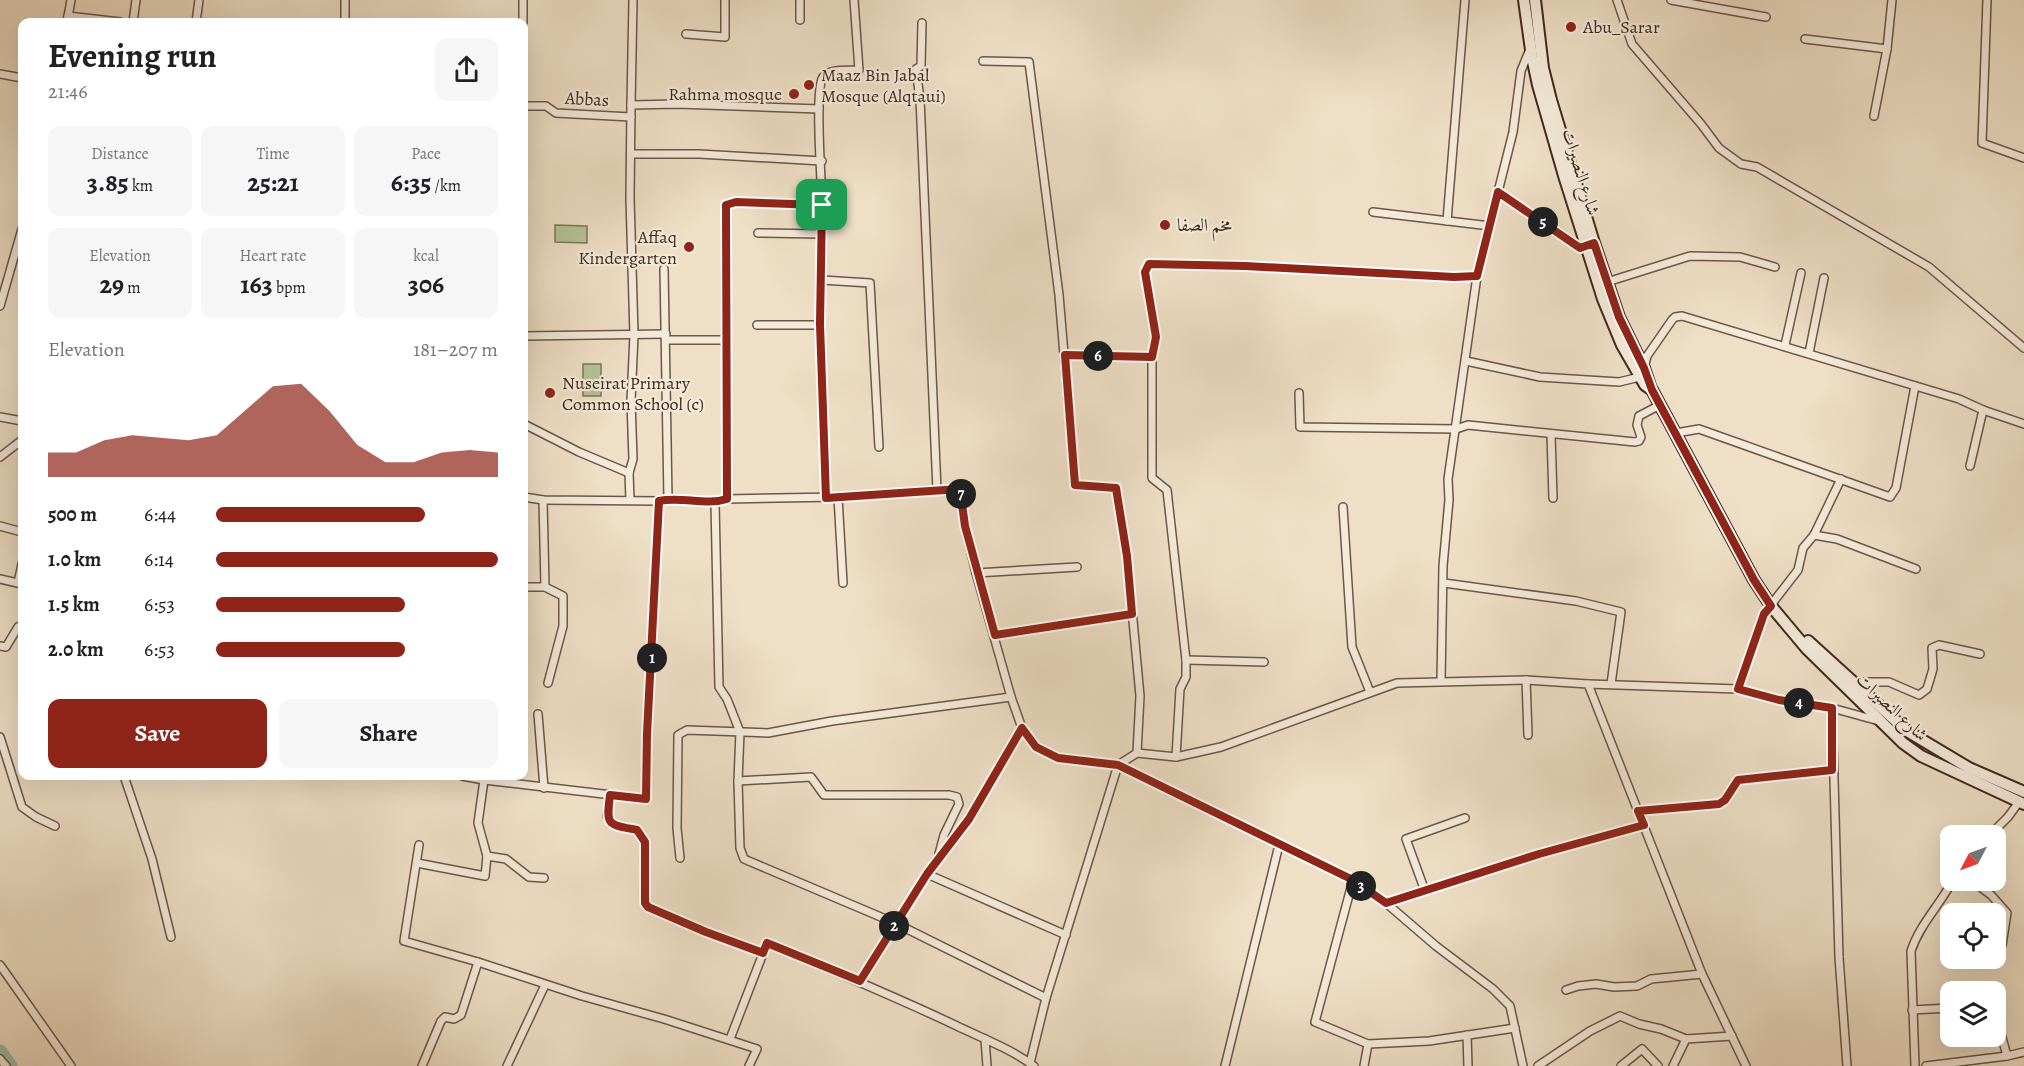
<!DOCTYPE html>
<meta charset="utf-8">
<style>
:root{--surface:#fff;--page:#f6f6f6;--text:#202124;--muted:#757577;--accent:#8f2418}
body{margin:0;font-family:Alegreya,Amiri,serif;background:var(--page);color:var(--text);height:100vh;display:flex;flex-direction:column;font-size:22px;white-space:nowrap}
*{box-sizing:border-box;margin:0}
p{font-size:20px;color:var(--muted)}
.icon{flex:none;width:33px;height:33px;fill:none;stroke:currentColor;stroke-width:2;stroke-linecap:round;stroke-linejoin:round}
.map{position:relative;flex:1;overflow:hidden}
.sheet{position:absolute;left:18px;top:18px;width:510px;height:762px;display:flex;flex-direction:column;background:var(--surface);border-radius:12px;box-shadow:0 6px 24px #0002}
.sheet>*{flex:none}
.needle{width:39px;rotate:229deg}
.tools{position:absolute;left:1940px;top:825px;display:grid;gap:12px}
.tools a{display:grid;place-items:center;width:66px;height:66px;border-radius:12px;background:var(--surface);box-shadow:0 6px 24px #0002;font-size:30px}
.pin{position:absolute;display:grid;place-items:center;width:51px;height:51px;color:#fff;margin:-26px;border-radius:12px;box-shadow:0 3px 9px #0006}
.km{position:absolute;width:30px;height:30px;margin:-15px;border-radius:50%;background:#222;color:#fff;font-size:16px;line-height:30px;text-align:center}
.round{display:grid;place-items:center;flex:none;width:63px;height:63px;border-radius:12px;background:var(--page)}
.overview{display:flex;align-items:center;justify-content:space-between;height:102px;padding:0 30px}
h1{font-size:33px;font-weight:700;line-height:45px}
.metrics{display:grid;grid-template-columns:repeat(3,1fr);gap:9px;height:102px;padding:6px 30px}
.metrics div{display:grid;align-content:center;border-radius:12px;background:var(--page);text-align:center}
.metrics b{font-size:26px;font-weight:700}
.metrics small{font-size:16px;font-weight:400}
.metrics p{font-size:16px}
.chart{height:168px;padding:12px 30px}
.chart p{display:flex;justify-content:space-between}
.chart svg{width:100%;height:108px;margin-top:6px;fill:var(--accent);opacity:.7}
.primary-button{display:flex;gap:12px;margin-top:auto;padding:12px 30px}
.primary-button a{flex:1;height:69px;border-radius:12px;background:var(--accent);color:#fff;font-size:24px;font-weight:700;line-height:69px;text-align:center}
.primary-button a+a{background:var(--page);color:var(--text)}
ul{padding:0 30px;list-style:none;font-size:20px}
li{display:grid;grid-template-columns:96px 72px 1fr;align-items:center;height:45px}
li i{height:15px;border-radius:8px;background:var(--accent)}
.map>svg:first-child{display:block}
.green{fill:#b4c398;stroke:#7a765a;stroke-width:1.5}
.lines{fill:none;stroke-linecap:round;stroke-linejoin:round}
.river{stroke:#9bbdaf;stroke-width:15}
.minor-casing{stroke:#6c5646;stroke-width:10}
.secondary-casing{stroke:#40281b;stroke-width:14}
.minor{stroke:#f4eada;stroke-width:7}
.secondary{stroke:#f4eada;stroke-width:10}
.route-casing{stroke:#fff;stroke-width:12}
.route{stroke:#8f2418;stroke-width:8}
.poi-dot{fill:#8f2418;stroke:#f4eada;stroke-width:2}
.labels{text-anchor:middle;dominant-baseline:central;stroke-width:4.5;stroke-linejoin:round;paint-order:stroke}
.poi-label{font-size:18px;fill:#40281b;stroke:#f4eada;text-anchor:start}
.street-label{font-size:18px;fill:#40281b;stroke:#f4eada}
</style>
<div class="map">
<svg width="2024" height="1066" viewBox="0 0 2024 1066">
<rect width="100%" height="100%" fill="#eedfc6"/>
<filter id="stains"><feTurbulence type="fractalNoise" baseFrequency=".00333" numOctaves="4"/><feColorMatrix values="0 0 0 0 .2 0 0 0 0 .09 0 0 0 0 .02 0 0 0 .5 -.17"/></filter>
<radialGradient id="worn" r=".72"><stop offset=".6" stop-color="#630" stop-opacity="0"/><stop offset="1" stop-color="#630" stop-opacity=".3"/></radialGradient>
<g class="green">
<path d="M555 225 587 226V243L555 242Z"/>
<rect x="583" y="364" width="18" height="32"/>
</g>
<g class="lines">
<path class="river" d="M0 1052 10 1066"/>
<defs>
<g id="minor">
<path d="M1617 0 1632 44 1701 124 1719 148 1741 164 1757 167 1929 267 2024 348"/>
<path d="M1671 0 1766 17"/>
<path d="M1987 0 1982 143 2024 158"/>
<path d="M68 16 120 22"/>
<path d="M800 20V0"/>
<path d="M67 22 71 0"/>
<path d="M133 22 136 0"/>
<path d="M196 22 199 0"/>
<path d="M345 22V0"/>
<path d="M523 22V0"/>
<path d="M922 23 921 66 916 69 920 99 937 490 960 489 965 526 976 573 1011 697 1022 728 1036 747 1058 758 1118 765 1137 753 1140 696 1127 556 1116 488 1075 485 1059 295 1029 62 983 61"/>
<path d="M686 34 725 37V0"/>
<path d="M1805 39 1887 49"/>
<path d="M0 74 22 78"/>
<path d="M631 105 633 0"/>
<path d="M524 106H546L556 113 631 117"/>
<path d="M1874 116 1887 49 1892 0"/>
<path d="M631 154H699L822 161"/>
<path d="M1498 192 1580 247 1588 245"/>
<path d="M822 205C822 184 814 89 823 77 829 68 849 71 859 70L854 0"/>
<path d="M1373 212 1490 226"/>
<path d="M1447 221 1465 0"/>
<path d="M758 233 822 234"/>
<path d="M664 269 668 499"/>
<path d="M822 280 870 283 879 447"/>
<path d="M1607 282 1690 256 1740 257 1775 267"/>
<path d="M0 306 22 229"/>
<path d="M757 325H820"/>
<path d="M524 336 666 334"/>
<path d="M666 340H727"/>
<path d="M1785 345 1801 273"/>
<path d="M1809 353 1824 278"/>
<path d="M1065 355 1152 357V478L1167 490 1186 660V677L1180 689 1176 757"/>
<path d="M1152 357 1156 337 1145 271 1149 264 1245 266 1454 277 1477 276"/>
<path d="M1466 361 1540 377 1619 382 1644 376"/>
<path d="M1644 368 1647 356 1672 320 1675 317 1682 316 1959 399 1983 410 2024 424"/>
<path d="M1299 393 1300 427 1456 429 1468 425 1635 442 1639 441 1641 437 1637 425 1639 416 1660 405"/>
<path d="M0 417 22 421"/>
<path d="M524 424 579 452 629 473"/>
<path d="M1676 433 1699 429 1890 497 1896 488 1915 386"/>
<path d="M1551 434 1553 498"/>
<path d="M0 457 22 440"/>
<path d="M1970 466 1983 410"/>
<path d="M524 497 543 500 659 501C682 497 705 506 727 499L838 497 937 490"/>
<path d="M838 497 843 583"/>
<path d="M727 499 725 210 726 205 736 202 822 205 820 325 826 498"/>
<path d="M543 500 545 587 563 596V626L548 683"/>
<path d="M630 500 629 473 633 459 631 401 634 335 630 198 631 105 678 104 819 109"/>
<path d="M715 503 719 687 727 699 740 732 738 781 740 848 744 859 895 923 1046 998"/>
<path d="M1343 507 1352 647 1370 692"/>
<path d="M0 526 22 532"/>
<path d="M1814 535 1841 479"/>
<path d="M976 573 1077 567"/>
<path d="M0 579 22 584"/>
<path d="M18 583 22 564"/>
<path d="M1444 583 1576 601 1621 612 1611 684"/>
<path d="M524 587H545"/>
<path d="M995 635 1132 614"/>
<path d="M0 646 6 647 18 627 22 625"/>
<path d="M1186 660 1264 662"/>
<path d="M1526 680 1528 735"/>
<path d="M1441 681 1443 566 1449 500 1448 479 1477 276 1513 132 1521 71 1530 49"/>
<path d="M1854 682H1889L1919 695 1927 689 1933 669 1932 648 1939 645 1980 654"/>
<path d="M1588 684 1738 689 1779 700 1832 708 1879 721"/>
<path d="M1738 689 1764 614 1798 570 1803 548 1814 535 1837 539 1916 569"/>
<path d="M1832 708 1839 957 1847 1066"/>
<path d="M538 714 544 788"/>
<path d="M0 737 22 807 36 817 55 826"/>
<path d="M1137 753 1176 757 1221 747 1397 683 1526 680 1588 684 1702 974 1746 1066"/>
<path d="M124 776 152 859 171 937"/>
<path d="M484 780 646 799 647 734 659 501"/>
<path d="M738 781 811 777 824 795H949L957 797 959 804 944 835 939 854"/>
<path d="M610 795 607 816 611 823 637 830 645 842V903L648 907 706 932 763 953"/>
<path d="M1638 811 1719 804 1725 800 1738 780 1832 770"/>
<path d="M1989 836 2008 817 2019 802"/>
<path d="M419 845 404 941 478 962 582 996 664 1019 757 1049 749 1066"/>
<path d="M487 856 506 859 529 877 544 878"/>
<path d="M680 858 677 828 678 735 687 730 768 733 832 721 1011 697"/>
<path d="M417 863 485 876 487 856 478 823 484 780 462 776"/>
<path d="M927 874 1066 935"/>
<path d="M1353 880 1315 1022 1368 1044 1364 1066"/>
<path d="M1971 880 1991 895 2007 913 2002 945"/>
<path d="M1425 891 1406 839 1465 818"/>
<path d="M1386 903 1539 854 1644 825"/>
<path d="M0 965 71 1066"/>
<path d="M860 981 927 874 969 819 1022 728"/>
<path d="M1566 990 1578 986 1596 984 1614 987 1637 986 1651 979 1702 974"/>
<path d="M1912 1010 1950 1008"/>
<path d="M1995 1012 2007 1056"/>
<path d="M1467 1035 1468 1066"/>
<path d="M730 1039 767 943C831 970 894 996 957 1026 982 1038 1011 1049 1034 1066"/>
<path d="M985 1039 987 1066"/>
<path d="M1368 1044 1429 1041 1515 1028"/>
<path d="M0 1059 6 1066"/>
<path d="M1030 1063 1046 998 1118 765 1353 880 1386 903 1436 946 1493 989 1510 1006 1523 1066"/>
<path d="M422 1066 441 1021 445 1017 454 1019 461 1015 478 962"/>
<path d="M507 1066 545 985"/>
<path d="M1225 1066 1279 845"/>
<path d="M1538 1066 1590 1031 1620 1016 1639 1024 1661 1029 1686 1039 1732 1036"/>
<path d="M1621 1066 1642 1049 1658 1066"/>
<path d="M1673 1066 1686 1039"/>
<path d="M1915 1066 1911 951C1920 924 1940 905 1953 880"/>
<path d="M1926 1066 2007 1056 2024 1052"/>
</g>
<g id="secondary">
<path d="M1524 0 1532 57 1538 85 1565 179 1603 299 1622 345 1645 385 1652 390 1754 580 1771 606 1807 649 1903 743 1921 756 2024 804"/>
<path d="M1535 0 1543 68 1551 100 1594 243 1619 317 1644 368 1650 386"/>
<path d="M1808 641 1907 731 1969 768 2024 792"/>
</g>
</defs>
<use href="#minor" class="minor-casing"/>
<use href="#secondary" class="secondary-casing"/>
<use href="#minor" class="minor"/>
<use href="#secondary" class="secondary"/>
</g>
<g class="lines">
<defs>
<path id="route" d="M1498 192 1580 248 1594 243 1619 317 1644 368 1652 390 1754 580 1771 606 1764 614 1738 689 1779 700 1832 708V770L1738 780 1725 800 1719 804 1638 811 1644 825 1539 854 1386 903 1353 880 1118 765 1058 758 1036 747 1022 728 969 819 927 874 860 981 767 943 763 953 706 932 648 907 645 903V842L637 830C607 824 606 826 610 795L646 799 647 734 659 501C682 496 705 506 727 499L726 205 736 202 822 205 820 324 826 498 960 489 965 526 995 635 1132 614 1127 556 1116 488 1075 485 1065 355 1152 357 1156 337 1145 272 1149 264 1245 266 1454 277 1477 276Z"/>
</defs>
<use href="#route" class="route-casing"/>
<use href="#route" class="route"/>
</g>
<g class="poi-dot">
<circle cx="1571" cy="27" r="6"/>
<circle cx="809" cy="85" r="6"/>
<circle cx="794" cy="94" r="6"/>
<circle cx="1165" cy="225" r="6"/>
<circle cx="689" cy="247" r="6"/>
<circle cx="550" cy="393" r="6"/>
</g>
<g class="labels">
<g class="poi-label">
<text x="1583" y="27">Abu_Sarar</text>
<text x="821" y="75">Maaz Bin Jabal<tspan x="821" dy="21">Mosque (Alqtaui)</tspan></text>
<text x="782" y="94" text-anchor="end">Rahma mosque</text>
<text x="1177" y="225">مخم الصفا</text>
<text x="677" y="237" text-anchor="end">Affaq<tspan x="677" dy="21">Kindergarten</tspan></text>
<text x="562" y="383">Nuseirat Primary<tspan x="562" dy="21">Common School (c)</tspan></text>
</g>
<g class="street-label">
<text transform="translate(587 99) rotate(3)">Abbas</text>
<text transform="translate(1581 172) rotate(73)">شارع النصيرات</text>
<text transform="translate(1892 707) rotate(43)">شارع النصيرات</text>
</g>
</g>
<rect width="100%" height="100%" filter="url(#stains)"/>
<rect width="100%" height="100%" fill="url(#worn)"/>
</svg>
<div class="tools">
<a><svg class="needle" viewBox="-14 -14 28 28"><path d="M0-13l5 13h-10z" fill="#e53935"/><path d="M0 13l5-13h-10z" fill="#757577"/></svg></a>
<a><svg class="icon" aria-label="locate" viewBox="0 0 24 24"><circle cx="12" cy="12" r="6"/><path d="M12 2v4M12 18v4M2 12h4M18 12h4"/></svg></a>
<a><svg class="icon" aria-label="layers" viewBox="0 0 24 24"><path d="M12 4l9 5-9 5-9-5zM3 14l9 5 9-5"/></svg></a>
</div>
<div class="pin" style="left:822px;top:205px;background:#1e9e55"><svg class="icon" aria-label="arrive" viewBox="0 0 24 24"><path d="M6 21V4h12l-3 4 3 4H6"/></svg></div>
<b class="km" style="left:652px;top:658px">1</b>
<b class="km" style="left:894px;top:926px">2</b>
<b class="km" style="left:1361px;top:886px">3</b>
<b class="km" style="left:1799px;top:703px">4</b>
<b class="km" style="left:1543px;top:222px">5</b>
<b class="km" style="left:1098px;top:356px">6</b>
<b class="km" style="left:961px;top:494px">7</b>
<section class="sheet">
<div class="overview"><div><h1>Evening run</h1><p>21:46</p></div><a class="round"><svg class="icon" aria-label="share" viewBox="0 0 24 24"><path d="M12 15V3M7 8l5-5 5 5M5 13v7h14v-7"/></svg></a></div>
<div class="metrics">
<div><p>Distance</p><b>3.85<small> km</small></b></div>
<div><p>Time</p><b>25:21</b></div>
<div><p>Pace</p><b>6:35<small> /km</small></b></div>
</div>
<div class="metrics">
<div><p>Elevation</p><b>29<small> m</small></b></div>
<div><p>Heart rate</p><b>163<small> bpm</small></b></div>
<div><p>kcal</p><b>306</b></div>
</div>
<div class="chart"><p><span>Elevation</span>181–207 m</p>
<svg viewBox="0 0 160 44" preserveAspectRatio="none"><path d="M0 44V34L10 34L20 29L30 27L40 28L50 29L60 27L70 17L80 7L90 6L100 17L110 31L120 38L130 38L140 34L150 33L160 34V44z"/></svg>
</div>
<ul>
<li><b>500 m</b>6:44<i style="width:74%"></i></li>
<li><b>1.0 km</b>6:14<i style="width:100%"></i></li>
<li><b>1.5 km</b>6:53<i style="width:67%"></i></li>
<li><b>2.0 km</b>6:53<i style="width:67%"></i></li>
</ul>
<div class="primary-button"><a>Save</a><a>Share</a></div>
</section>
</div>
